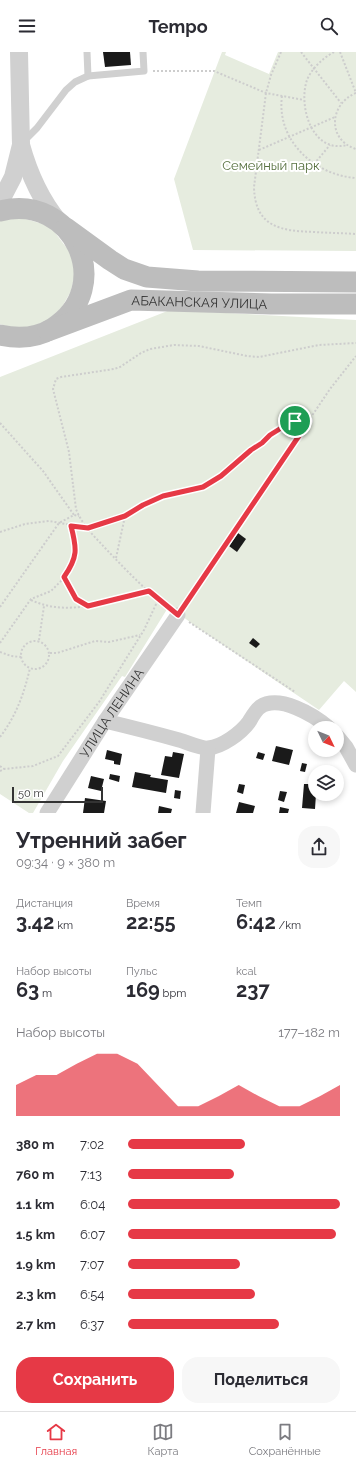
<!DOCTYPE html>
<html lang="ru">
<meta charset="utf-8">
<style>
:root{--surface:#fff;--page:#f7f7f7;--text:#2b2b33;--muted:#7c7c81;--line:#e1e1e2;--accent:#e63946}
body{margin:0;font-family:Raleway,sans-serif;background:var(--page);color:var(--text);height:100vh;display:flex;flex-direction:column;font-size:15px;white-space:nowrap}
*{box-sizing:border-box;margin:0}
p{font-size:13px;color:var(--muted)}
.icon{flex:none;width:22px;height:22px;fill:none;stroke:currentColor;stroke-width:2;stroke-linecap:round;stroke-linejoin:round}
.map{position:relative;height:761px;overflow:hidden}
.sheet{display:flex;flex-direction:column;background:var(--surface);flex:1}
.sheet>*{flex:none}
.needle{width:26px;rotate:133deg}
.buttons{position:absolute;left:308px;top:669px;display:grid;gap:8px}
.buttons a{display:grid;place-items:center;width:36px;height:36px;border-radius:50%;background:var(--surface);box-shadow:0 2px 6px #0003;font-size:20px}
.scale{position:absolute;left:12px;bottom:10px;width:91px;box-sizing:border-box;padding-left:4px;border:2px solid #333;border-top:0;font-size:11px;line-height:14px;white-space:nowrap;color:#333;-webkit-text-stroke:3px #fff;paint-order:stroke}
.pin{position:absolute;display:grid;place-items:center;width:34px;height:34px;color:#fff;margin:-17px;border:2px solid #fff;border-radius:50%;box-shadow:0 1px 4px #0007}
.round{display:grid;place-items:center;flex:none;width:42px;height:42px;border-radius:16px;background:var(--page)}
.overview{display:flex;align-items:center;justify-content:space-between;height:68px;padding:0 16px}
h1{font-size:22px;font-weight:700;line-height:30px}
.figures{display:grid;grid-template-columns:repeat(3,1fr);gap:6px;height:68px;padding:4px 16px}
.figures div{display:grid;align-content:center}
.figures b{font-size:20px;font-weight:700}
.figures small{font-size:11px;font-weight:400}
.figures p{font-size:11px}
.chart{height:112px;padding:8px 16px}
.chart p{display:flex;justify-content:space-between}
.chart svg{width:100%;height:72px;margin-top:4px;fill:var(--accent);opacity:.7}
.action{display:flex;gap:8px;margin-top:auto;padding:8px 16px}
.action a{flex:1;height:46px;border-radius:16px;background:var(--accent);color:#fff;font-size:16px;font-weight:700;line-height:46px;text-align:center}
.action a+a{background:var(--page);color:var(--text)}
ul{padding:0 16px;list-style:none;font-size:13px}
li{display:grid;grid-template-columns:64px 48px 1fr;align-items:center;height:30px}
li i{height:10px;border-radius:5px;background:var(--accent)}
header{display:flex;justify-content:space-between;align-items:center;height:52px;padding:0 16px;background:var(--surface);font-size:18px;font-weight:700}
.tabs{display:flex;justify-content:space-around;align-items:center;height:56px;border-top:1px solid var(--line);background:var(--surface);font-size:11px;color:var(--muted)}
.tabs a{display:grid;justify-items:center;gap:2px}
.tabs .selected{color:var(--accent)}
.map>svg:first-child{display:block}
.green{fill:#e6ecdf}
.building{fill:#1a1a1a}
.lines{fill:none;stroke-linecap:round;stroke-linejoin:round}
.path{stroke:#cdcdcd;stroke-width:2;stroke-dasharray:2 2;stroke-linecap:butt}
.service{stroke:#d0d0d0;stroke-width:7}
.minor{stroke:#d0d0d0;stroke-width:15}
.tertiary{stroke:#d0d0d0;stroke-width:18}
.secondary{stroke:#bdbdbd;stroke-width:21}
.route-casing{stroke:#fff;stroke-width:8}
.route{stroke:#e63946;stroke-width:5}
.labels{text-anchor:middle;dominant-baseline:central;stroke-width:4;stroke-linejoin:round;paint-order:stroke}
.park-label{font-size:13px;fill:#56703f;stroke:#fff}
.street-label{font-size:13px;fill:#333;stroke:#fff}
</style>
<header><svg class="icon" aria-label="menu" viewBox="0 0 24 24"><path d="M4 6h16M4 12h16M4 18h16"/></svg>Tempo<svg class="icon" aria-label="search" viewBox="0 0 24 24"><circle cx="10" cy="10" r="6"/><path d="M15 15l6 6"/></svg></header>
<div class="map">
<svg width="356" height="761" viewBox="0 0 356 761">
<rect width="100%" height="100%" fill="#fff"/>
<g class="green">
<path d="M222 0H226L225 3 269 22 278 0H356V199L193 198 174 127Z"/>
<path d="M15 164 50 174 72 203 75 221 71 239 62 255 48 268 31 275 13 276 0 272V167Z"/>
<path d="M170 258 356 268V640L344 629 319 658 195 574 169 554 125 625 122 624 63 709 33 761H29L0 742V325Z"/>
</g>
<g class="building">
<path d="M103 0H130L131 13 105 15Z"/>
<path d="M238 481 246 487 237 500 229 494Z"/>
<path d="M253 586 260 592 256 596 249 591Z"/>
<path d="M276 694 293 698 289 713 272 709Z"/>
<path d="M107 698 122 702 120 713 114 712V709L105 707Z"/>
<path d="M173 700 184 702 179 726 161 723 165 704 172 705Z"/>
<path d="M258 700 265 702 263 708 256 706Z"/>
<path d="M302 711 307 712 305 720 300 719Z"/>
<path d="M135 720 151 723 150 725 168 728 166 741 132 735Z"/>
<path d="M110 722 120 724 119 730 109 727Z"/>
<path d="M91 724 104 727 101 739 88 736Z"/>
<path d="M239 732 245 733 243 742 237 740Z"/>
<path d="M304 732H315V742H316L315 757 302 756Z"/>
<path d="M175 738 181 739 180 747 174 746Z"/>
<path d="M280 739 287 740 284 750 278 748Z"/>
<path d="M85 746 106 749 104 761H83Z"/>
<path d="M239 750 255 754 253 761H236Z"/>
<path d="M159 754 172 757 171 761H158Z"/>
<path d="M280 755 289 757 288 761H279Z"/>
</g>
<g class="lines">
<g class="path">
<path d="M281 0 271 23 266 41 254 135C255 176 282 179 315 180 329 181 342 181 356 182"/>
<path d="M301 0 341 51"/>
<path d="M334 0C323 6 312 16 307 28 298 54 312 102 347 93"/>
<path d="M340 0 356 41"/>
<path d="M153 19H214L266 41 304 48"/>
<path d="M356 41C329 52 327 88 356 97"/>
<path d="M282 44C276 88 314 123 356 126"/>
<path d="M259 98 335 65"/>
<path d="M314 112 330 93"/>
<path d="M0 371 43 419 74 463"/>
<path d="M0 480 25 472 49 469 88 476 125 464 143 453 163 444 203 435 221 424 251 399 262 391 270 383 286 373 301 366 309 369"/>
<path d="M116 506 125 464"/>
<path d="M64 525 76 547 87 553"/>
<path d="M31 548C69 566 111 548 149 539"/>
<path d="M185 552 330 337 356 304"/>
<path d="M0 555 59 471 74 463 79 464"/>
<path d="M167 555C145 538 125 517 106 497 95 485 82 473 76 457L69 400 53 337 56 327 61 325 114 317 120 315 141 301 150 297 174 293 199 294 247 304 259 305 319 293 356 291"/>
<path d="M189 570 295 640"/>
<path d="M39 588 44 554"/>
<circle cx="35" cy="603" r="14"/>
<path d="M0 591 31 547 51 539 61 529 72 514 76 495 71 474"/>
<path d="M0 600 11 604 21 605"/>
<path d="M50 601H57L95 589 109 590 140 583"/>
<path d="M0 685C16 664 24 642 30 616"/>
<path d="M0 714 4 717"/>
<path d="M0 719 4 717 33 714 58 704 99 650 144 578 158 548"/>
</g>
<g class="service">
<path d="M88 24 144 19 143 0"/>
<path d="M24 89 37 76 66 38 75 30 88 24 87 0"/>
</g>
<g class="minor">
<path d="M105 669C130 675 154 681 179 688 186 690 202 697 208 696 222 695 241 681 249 670 252 665 255 659 260 655 279 642 314 663 329 676"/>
<path d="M337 684 346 695 356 713"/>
<path id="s1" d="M47 761 105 669 178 563"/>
<path d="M203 761 208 697"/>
</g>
<g class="tertiary">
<path d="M21 93C29 122 40 147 59 170"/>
<path d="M0 150 13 125 21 93 19 0"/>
</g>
<g class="secondary">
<path d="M0 159C73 140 117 235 53 276 37 286 18 287 0 283"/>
<path d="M66 176 110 208 124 217 147 225 198 229 356 230"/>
<path id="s2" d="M48 279 131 248 271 252H356"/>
</g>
</g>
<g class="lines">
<defs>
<path id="route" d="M301 366 309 369 178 563 149 539 88 554 76 547 64 525C78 505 77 497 71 474L88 476 125 464 143 453 163 444 203 435 221 424 251 398 262 391 270 383 286 373Z"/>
</defs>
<use href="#route" class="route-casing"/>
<use href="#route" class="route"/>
</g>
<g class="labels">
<g class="park-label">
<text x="271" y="113">Семейный парк</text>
</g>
<g class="street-label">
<text stroke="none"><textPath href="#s2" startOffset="157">АБАКАНСКАЯ УЛИЦА</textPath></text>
<text stroke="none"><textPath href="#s1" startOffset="119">УЛИЦА ЛЕНИНА</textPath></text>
</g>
</g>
</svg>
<div class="buttons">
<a><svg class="needle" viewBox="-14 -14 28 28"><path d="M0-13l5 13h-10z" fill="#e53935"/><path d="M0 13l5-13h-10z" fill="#7c7c81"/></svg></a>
<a><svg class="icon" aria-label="layers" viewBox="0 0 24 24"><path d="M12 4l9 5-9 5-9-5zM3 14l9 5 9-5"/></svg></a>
</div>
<div class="scale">50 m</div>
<div class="pin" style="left:295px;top:369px;background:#1e9e55"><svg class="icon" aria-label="arrive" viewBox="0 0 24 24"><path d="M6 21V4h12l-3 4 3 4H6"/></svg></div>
</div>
<section class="sheet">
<div class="overview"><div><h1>Утренний забег</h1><p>09:34 · 9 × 380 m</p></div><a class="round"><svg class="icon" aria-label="share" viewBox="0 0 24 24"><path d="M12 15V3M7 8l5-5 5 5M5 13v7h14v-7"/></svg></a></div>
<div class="figures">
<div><p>Дистанция</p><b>3.42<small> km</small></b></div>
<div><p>Время</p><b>22:55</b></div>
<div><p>Темп</p><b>6:42<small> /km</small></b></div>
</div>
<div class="figures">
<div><p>Набор высоты</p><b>63<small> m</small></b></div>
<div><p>Пульс</p><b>169<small> bpm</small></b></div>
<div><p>kcal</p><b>237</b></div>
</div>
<div class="chart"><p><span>Набор высоты</span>177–182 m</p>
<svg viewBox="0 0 160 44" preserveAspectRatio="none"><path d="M0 44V25L10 19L20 19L30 12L40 6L50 6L60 12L70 25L80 38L90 38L100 32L110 25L120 32L130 38L140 38L150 32L160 25V44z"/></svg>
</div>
<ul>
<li><b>380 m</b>7:02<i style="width:55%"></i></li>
<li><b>760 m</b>7:13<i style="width:50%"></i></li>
<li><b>1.1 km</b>6:04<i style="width:100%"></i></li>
<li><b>1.5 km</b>6:07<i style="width:98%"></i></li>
<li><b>1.9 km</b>7:07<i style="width:53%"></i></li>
<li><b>2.3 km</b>6:54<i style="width:60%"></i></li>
<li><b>2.7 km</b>6:37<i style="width:71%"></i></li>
</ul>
<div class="action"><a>Сохранить</a><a>Поделиться</a></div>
</section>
<nav class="tabs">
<a class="selected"><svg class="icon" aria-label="home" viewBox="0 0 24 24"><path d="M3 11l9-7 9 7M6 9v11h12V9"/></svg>Главная</a>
<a><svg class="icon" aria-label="map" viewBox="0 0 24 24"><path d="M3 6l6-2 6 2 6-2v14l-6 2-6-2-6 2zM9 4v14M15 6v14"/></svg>Карта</a>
<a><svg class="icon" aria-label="saved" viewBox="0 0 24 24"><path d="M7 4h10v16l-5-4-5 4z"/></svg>Сохранённые</a>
</nav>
